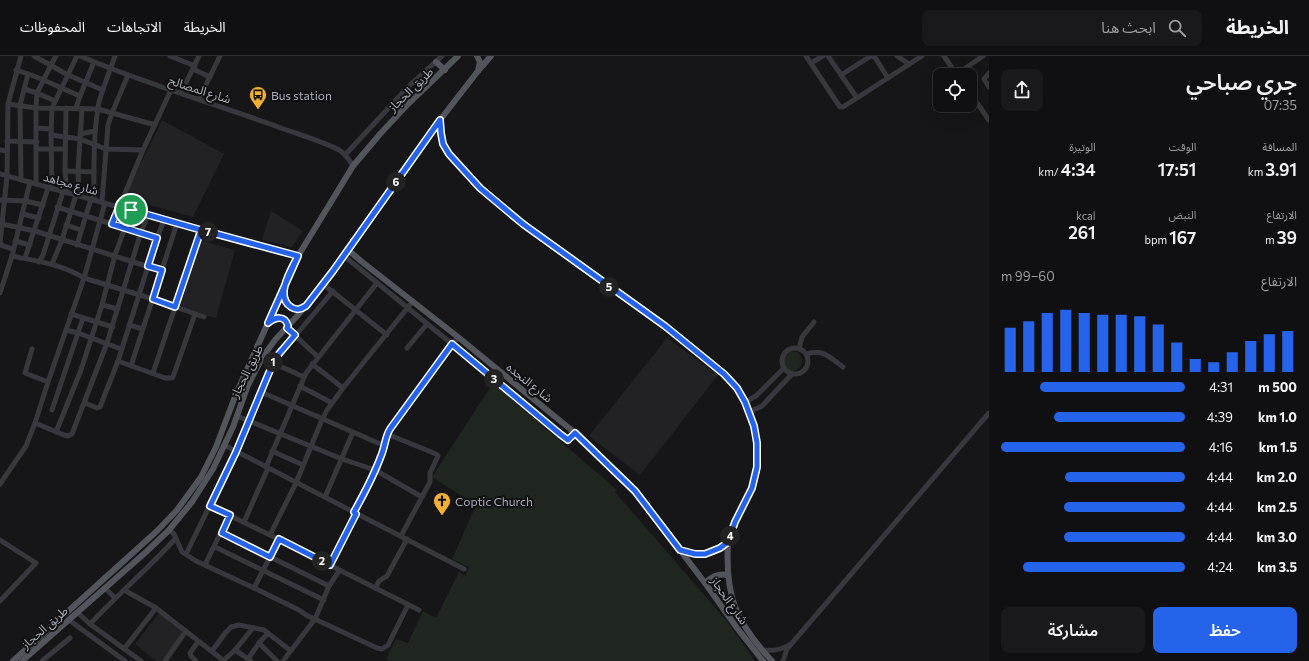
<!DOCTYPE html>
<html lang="ar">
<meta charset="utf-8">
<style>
:root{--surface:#101012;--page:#19191b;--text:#f1f3f6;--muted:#9c9d9f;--line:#303032;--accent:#2563eb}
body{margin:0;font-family:Commissioner,"Noto Sans Arabic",sans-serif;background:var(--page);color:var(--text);direction:rtl;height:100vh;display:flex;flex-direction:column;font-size:15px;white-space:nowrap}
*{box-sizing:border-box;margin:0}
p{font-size:13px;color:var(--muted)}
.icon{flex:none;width:22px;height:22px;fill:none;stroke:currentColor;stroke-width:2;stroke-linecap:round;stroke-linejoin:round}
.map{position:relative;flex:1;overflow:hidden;direction:ltr}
.drawer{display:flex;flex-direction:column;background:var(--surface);width:320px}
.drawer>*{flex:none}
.fabs{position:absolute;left:933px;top:12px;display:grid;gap:8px}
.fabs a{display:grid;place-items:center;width:44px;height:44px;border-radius:8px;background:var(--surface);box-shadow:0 4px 16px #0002,0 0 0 1px var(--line);font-size:20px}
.pin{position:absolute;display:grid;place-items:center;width:34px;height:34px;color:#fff;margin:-17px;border:2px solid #fff;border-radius:50%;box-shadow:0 1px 4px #0007}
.km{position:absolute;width:20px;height:20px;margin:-10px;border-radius:50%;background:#222;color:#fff;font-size:11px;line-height:20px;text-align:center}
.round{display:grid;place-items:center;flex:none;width:42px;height:42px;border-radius:8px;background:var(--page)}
.summary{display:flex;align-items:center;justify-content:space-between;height:68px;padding:0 12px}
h1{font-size:22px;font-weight:600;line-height:30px}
.stats{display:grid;grid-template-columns:repeat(3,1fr);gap:6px;height:68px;padding:4px 12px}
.stats div{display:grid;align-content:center}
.stats b{font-size:17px;font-weight:600}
.stats small{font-size:11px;font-weight:400}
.stats p{font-size:11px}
.chart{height:112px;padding:8px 12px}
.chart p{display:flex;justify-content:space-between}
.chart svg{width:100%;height:72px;margin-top:4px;stroke:var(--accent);stroke-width:6}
.button{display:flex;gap:8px;margin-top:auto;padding:8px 12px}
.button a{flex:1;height:46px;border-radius:8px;background:var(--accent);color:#fff;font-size:16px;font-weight:600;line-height:46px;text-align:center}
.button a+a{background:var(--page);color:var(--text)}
ul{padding:0 12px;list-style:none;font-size:13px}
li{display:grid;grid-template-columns:64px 48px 1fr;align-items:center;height:30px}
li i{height:10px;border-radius:5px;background:var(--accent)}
header{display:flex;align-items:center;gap:24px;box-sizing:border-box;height:56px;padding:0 20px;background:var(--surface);border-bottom:1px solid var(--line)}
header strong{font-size:19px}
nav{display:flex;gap:22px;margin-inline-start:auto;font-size:14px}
.search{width:280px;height:36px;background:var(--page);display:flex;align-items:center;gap:10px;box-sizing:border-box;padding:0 14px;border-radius:8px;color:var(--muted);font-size:15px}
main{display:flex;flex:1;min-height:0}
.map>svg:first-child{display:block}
.built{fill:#222225}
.green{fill:#1e261f}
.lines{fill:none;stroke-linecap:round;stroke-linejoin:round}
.minor{stroke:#37383d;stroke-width:5}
.major{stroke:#53555c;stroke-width:6}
.route-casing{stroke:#fff;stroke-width:8}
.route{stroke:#2563eb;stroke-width:5}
.labels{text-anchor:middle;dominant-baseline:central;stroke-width:4;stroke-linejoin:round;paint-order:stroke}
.street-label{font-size:12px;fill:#a8adb8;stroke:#111113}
.poi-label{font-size:12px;fill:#a8adb8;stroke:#111113;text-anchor:start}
</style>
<header>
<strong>الخريطة</strong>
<div class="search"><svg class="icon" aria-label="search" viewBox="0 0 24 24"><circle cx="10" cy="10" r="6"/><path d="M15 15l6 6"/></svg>ابحث هنا</div>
<nav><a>الخريطة</a><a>الاتجاهات</a><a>المحفوظات</a></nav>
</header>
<main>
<section class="drawer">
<div class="summary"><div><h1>جري صباحي</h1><p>07:35</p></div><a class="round"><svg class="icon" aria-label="share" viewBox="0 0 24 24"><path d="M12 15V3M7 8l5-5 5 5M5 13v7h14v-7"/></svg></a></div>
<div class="stats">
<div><p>المسافة</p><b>3.91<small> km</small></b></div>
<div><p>الوقت</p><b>17:51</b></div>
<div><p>الوتيرة</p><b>4:34<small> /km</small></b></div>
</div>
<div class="stats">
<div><p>الارتفاع</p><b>39<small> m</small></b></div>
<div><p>النبض</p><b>167<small> bpm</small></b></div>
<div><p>kcal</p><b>261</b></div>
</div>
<div class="chart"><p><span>الارتفاع</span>60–99 m</p>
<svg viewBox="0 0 160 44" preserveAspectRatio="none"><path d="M5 44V17M15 44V13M25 44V8M35 44V6M45 44V8M55 44V9M65 44V9M75 44V10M85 44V15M95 44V26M105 44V36M115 44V38M125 44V32M135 44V25M145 44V21M155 44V19"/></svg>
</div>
<ul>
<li><b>500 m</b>4:31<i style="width:79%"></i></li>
<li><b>1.0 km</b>4:39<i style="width:71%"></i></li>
<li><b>1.5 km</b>4:16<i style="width:100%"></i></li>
<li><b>2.0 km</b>4:44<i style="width:65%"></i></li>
<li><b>2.5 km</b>4:44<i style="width:66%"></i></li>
<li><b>3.0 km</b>4:44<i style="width:66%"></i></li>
<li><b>3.5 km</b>4:24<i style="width:88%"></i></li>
</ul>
<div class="button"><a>حفظ</a><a>مشاركة</a></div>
</section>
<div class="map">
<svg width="989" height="605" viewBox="0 0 989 605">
<rect width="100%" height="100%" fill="#161618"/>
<g class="built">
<path d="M162 64 224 98 193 161 124 142Z"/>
<path d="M271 155 303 175 292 191 262 184Z"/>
<path d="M199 184 235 194 216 262 180 252Z"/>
<path d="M667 282 718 319 640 419 589 380Z"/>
<path d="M159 557 184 576 162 605H156L135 588Z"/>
</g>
<g class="green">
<circle cx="792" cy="305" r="10"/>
<path d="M493 327 617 434 615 436 726 564 755 605H390L386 603 396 583 408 587 423 555 436 562 459 516 465 520 469 511 452 503 476 449 432 421Z"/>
</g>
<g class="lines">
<g class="minor">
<path d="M34 0 68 19 103 34"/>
<path d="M80 0C143 27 209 46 273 69 293 77 320 84 339 94 345 98 349 103 353 110"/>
<path d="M170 0 195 10"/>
<path d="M806 0 840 51H843L922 0"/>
<path d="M828 0 857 42"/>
<path d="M897 0 909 8"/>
<path d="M944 0 957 19"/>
<path d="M811 7 823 0"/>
<path d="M193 13 210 21"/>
<path d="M16 14 28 18"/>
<path d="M989 17 984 23 989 31"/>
<path d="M957 18 983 0"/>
<path d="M841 19 871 0 874 1 876 3 888 22"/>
<path d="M24 33 37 37 55 45"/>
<path d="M181 37 199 0"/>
<path d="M970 37 989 64"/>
<path d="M199 43 220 0"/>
<path d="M8 48 36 52 98 53 155 69"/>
<path d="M66 52 65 115 67 137"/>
<path d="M76 52 80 40 94 6"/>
<path d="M37 72 51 73"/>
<path d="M80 78 95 75"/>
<path d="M51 79 80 83 106 93 143 94"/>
<path d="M7 85 37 86"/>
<path d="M37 93H65"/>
<path d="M0 94 7 95"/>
<path d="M345 99 409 30 442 0"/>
<path d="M65 115 94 116"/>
<path d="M0 118 258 190 298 200"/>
<path d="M21 124 20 49 28 18C46 24 62 33 80 40"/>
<path d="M36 128V52L37 37 51 9 56 0"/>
<path d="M52 133 51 79 52 52 77 0"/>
<path d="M79 140 78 115 82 53"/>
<path d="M1 144 25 145 43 149"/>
<path d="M94 144C94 112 93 78 99 46 103 31 110 15 115 0"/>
<path d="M102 146 108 69 112 57 128 19"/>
<path d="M57 151 157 182"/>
<path d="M22 158 39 162"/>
<path d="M2 168 35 175 162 215"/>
<path d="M112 168 143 94 171 34"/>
<path d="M66 169 81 174"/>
<path d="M15 185 30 189"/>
<path d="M0 187 7 120 8 48 21 0"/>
<path d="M0 189 13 193"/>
<path d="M77 189 91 143"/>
<path d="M343 199 452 288 560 378 568 384 575 377"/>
<path d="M12 200C36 205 62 208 84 222L153 243 204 261"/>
<path d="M25 202 48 132"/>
<path d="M39 206 43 199 63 136"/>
<path d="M52 208 62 184 76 139"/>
<path d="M323 228 387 279"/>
<path d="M0 237 12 200 30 126"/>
<path d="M102 249 118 253"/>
<path d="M71 258 113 271"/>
<path d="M83 262 78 277 121 293"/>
<path d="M129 269 143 273"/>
<path d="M287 272 318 301"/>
<circle cx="795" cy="305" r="13"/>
<path d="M407 292 427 268"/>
<path d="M32 293 25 317 48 326"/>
<path d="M799 293 802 281 814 266"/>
<path d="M806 298C823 292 830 302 843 311"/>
<path d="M262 302 304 321"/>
<path d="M118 305 165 322H172L173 321 195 258"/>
<path d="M312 308 343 332"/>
<path d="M131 310 177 167"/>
<path d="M153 317 201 174"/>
<path d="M300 330 332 347"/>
<path d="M261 336 385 390"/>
<path d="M745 346 756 340 784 312"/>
<path d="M85 347 97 352 100 351 118 305 157 182 164 164"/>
<path d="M52 354 78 277 66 274"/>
<path d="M749 356 762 350 792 318"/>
<path d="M237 360 342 403 375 414 422 441"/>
<path d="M35 367 64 379 68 380 72 378 107 287 141 176 148 159"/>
<path d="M56 376 81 314 102 249 115 199 131 155"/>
<path d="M387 378 436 398 438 400 430 417V426L401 480"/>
<path d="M224 389 464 513"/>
<path d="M272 395 303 409"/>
<path d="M266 411 306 317 377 227"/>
<path d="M0 428 26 390 35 367 48 326 84 222 105 147"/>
<path d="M325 441 353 376"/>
<path d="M210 450 270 479 419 554"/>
<path d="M354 456 378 408 385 390 390 373 458 281"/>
<path d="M244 466 268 412"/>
<path d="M169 474 174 478 182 496 196 505 254 532 299 554 306 559 377 592 382 593 388 589 408 549"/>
<path d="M222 477 329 530"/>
<path d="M270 479 296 427 321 366 327 354 343 332 413 245"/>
<path d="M0 484 36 507 0 545"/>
<path d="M215 491 324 544"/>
<path d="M186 498 236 396 274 305 333 235"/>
<path d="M205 509 229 459"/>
<path d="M330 509 356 458"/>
<path d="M254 532 279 483"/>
<path d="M375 532 379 525 387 520 407 483"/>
<path d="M106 533 115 542"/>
<path d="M124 534 156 552 224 605"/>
<path d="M78 557 90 568 141 605"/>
<path d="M69 564 125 605"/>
<path d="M90 568C118 538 149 512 176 482"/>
<path d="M259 587 277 605"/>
<path d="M124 593 156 552"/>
<path d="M235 594 251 605"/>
<path d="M762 594C771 595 781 594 789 589"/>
<path d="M212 595 226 576 231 571 239 569 264 574 291 595"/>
<path d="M248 603 259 587 268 577"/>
<path d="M42 605 70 582"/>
<path d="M165 605 186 575"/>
<path d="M196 605 191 600 190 597 198 586"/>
<path d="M223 605 235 594 253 572"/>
<path d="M283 605 315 563 329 530 339 515"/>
<path d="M783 605 787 593 793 586 989 357"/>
</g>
<g class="major">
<path d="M477 0 480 6 478 15"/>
<path d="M436 6 445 14"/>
<path d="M440 64C441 72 440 81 444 89 447 98 454 104 461 111 472 124 483 135 496 146 541 184 590 217 637 251 656 264 674 278 693 292 713 308 735 324 746 348 758 374 760 403 752 431 749 441 742 452 737 462 734 469 733 478 729 485 720 500 694 500 680 494"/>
<path d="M347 193 361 205 458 281 575 377 605 405 635 435 705 527 737 572 763 605"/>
<path d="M284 233C284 243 287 252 298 254L304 251"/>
<path d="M268 267C275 262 279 260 286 265L288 270"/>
<path d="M728 486C725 540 735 565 772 605"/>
<path d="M705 527C711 521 719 517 728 519"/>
<path d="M13 605 157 475 177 454 201 421 216 391 236 338 298 200 353 110 380 78 408 48 458 0"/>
<path d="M22 605 146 496 169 474 192 446 213 413 233 371 248 329 262 302 275 284 299 258 323 228 440 64 478 15 491 0"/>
</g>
</g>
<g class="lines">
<defs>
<path id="route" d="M131 154 201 174 206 175 298 200 268 267C276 261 285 259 288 270L287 272 295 279 278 299 273 307 236 396 210 450 230 459 222 477 270 501 279 483 330 509 356 458 354 456C364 438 374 419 381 400 385 391 385 381 390 373L452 288 560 378 568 384 575 377 635 435 680 494 695 498H705L720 492 728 486 735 466 752 432 757 411V387L754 370 745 346 737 332 724 318 665 270 523 168 480 132 449 98 443 88 441 77 440 64 333 215 306 250C301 253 297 255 291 251 274 240 292 212 298 200L201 174 175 251 153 243 162 214 148 210 157 182 112 168 119 151 131 154"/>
</defs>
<use href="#route" class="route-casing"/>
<use href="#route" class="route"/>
</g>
<defs>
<symbol id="bus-pin" viewBox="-11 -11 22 30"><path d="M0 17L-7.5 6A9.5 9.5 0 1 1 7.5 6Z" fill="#f2b134" stroke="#111113"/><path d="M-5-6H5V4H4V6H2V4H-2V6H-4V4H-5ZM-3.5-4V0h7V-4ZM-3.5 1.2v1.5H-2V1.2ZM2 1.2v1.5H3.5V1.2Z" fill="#111"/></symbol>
<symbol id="church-pin" viewBox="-11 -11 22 30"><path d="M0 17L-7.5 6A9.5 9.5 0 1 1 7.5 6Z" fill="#f2b134" stroke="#111113"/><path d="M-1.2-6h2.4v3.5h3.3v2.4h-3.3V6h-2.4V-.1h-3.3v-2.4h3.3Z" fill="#111"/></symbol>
</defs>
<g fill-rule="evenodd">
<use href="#bus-pin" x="248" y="29" width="20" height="27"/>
<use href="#church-pin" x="432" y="435" width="20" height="27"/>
</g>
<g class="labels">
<g class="street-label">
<text transform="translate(200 33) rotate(18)">شارع المصالح</text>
<text transform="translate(410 33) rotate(-44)">طريق الحجاز</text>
<text transform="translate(71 127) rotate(15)">شارع مجاهد</text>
<text transform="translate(246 315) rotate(-63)">طريق الحجاز</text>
<text transform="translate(530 326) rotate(39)">شارع النجده</text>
<text transform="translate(730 544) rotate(55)">شارع الحجاز</text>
<text transform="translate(44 571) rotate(-41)">طريق الحجاز</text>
</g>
<g class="poi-label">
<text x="271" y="39">Bus station</text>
<text x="455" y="445">Coptic Church</text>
</g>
</g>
</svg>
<div class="fabs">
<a><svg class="icon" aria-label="locate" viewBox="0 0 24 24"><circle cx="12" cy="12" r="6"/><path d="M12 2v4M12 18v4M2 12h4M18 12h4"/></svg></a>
</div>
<div class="pin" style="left:131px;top:154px;background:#1e9e55"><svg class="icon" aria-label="arrive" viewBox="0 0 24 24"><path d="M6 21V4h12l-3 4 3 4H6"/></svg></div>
<b class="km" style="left:273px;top:306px">1</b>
<b class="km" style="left:322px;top:505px">2</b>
<b class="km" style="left:494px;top:323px">3</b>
<b class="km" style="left:730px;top:480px">4</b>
<b class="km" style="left:609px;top:231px">5</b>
<b class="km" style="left:396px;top:126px">6</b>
<b class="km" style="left:208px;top:176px">7</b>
</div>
</main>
